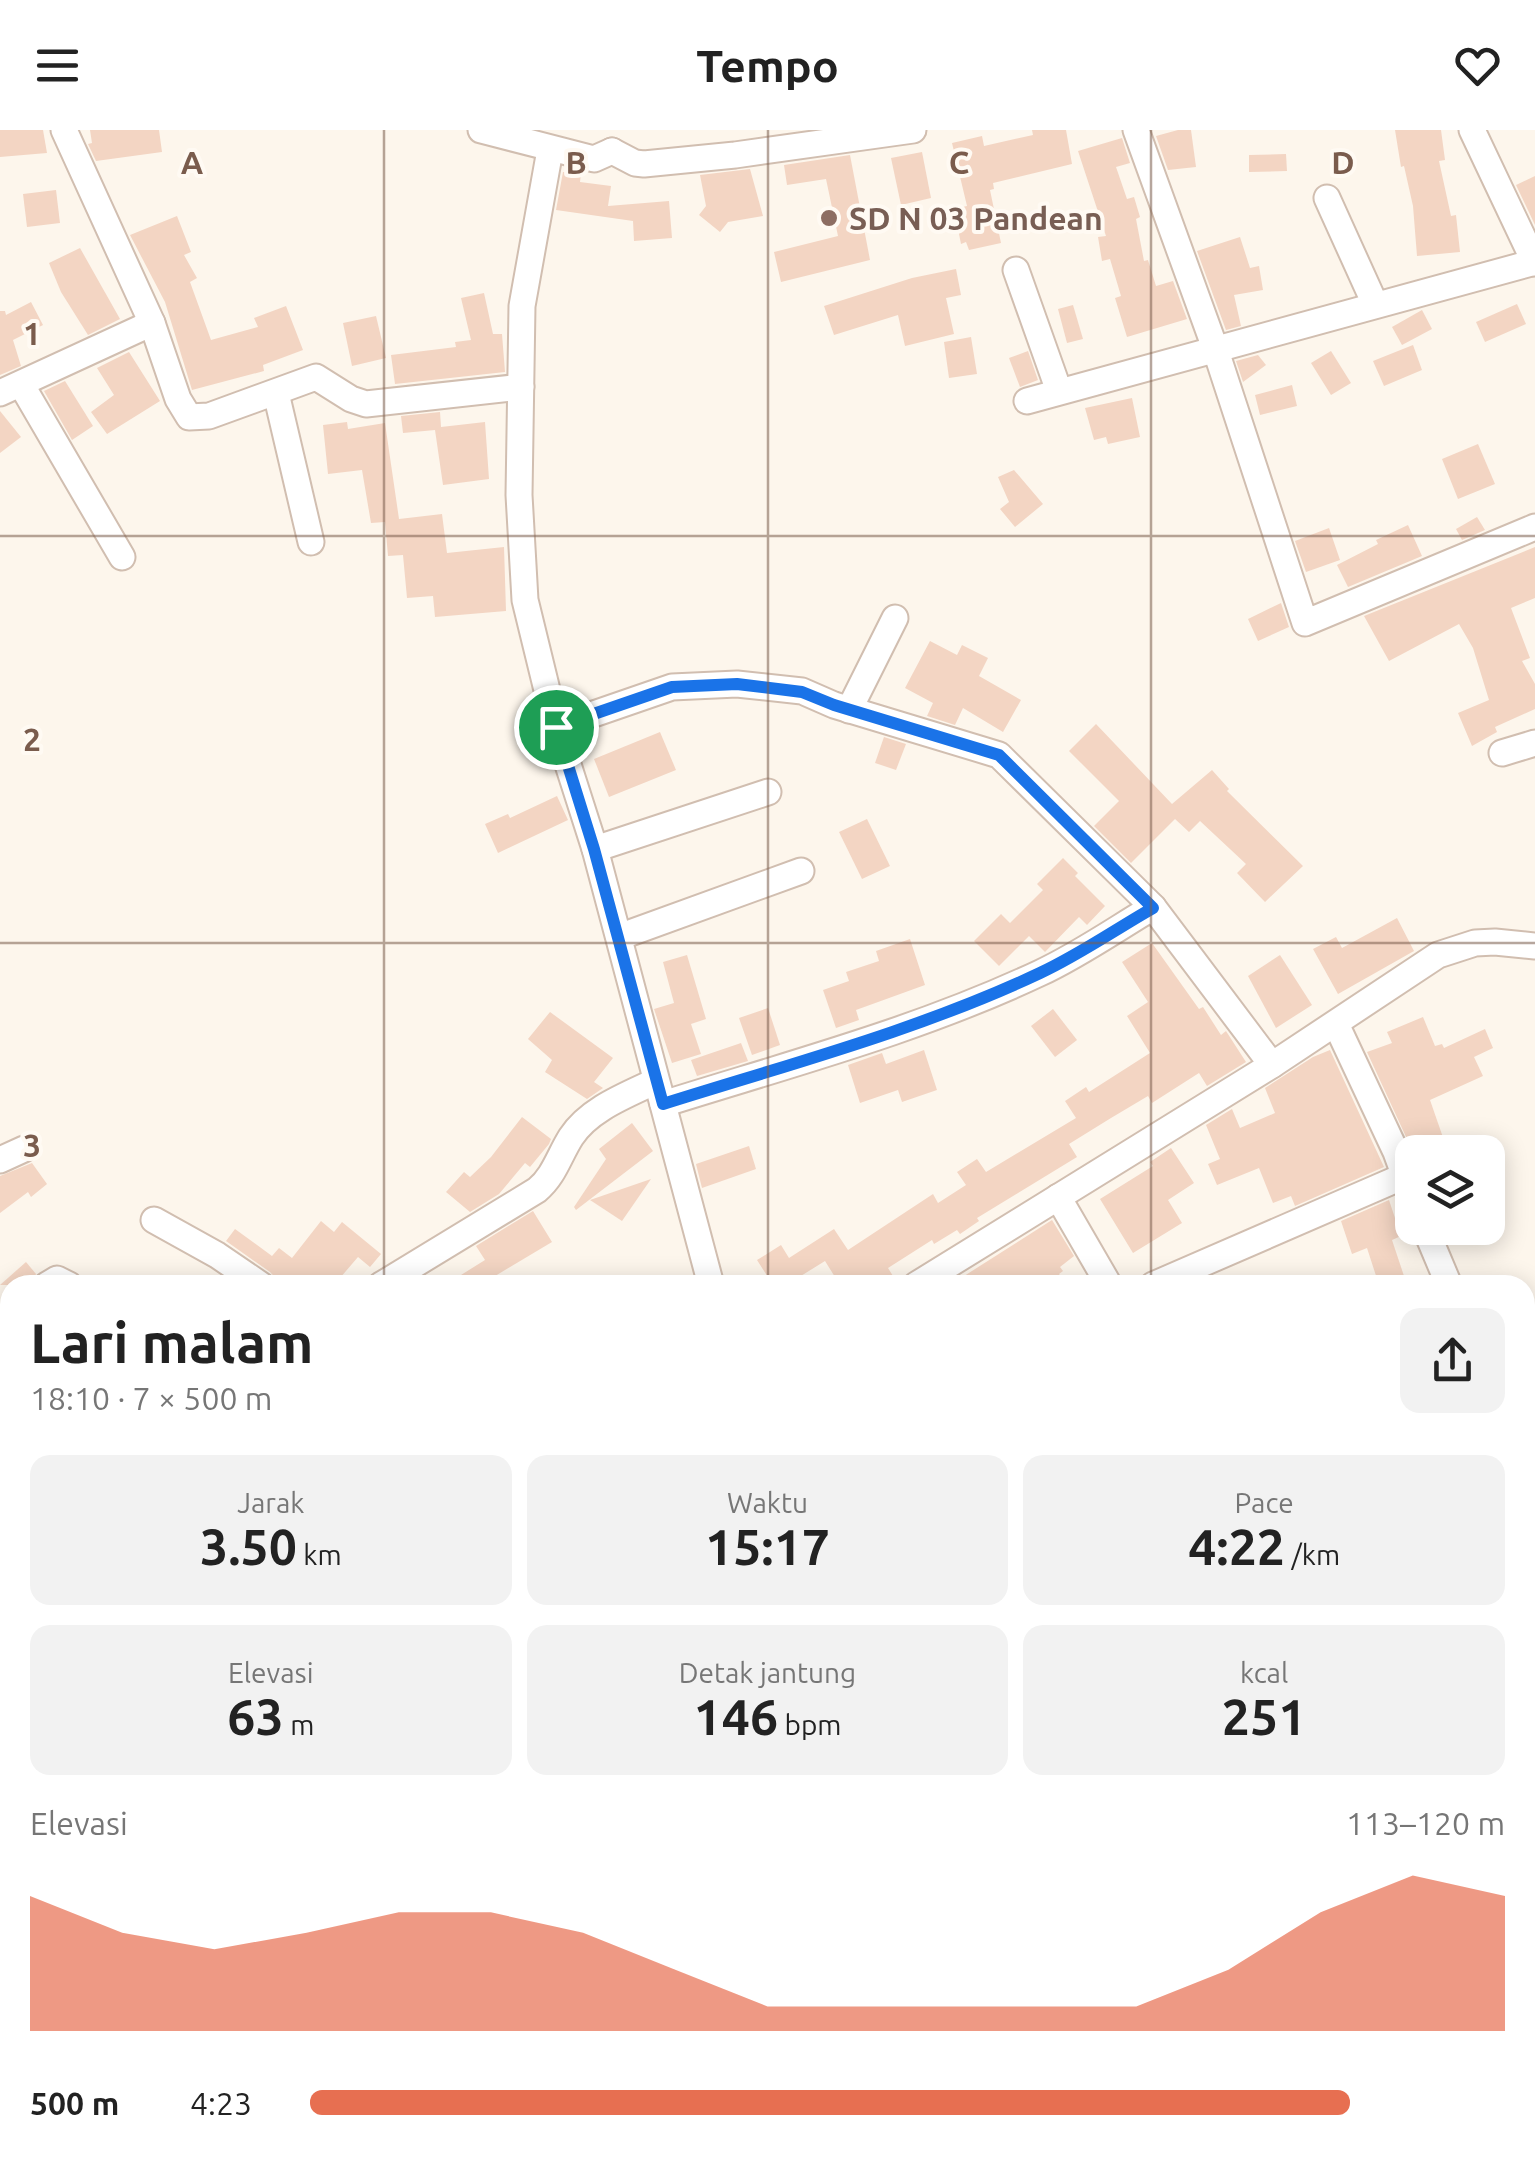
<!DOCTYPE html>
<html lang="id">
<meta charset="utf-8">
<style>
:root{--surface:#fff;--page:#f2f2f2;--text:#222;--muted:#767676;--accent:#e76f51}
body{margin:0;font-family:Ubuntu,sans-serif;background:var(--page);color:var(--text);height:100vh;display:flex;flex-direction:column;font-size:38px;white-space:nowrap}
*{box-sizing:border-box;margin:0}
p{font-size:32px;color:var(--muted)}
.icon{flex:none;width:55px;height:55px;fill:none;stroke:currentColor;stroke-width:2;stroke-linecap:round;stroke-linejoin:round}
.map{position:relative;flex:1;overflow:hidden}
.sheet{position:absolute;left:0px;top:1145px;width:1535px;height:888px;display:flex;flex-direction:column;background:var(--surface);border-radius:30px 30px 0 0;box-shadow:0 5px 25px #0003}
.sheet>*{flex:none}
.buttons{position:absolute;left:1395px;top:1005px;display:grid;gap:20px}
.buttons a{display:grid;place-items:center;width:110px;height:110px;border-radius:20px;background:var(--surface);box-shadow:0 5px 25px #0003;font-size:50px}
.pin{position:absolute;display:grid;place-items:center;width:85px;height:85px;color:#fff;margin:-42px;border:5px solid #fff;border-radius:50%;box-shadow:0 2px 10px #0007}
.round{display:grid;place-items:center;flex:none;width:105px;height:105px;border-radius:20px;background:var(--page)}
.overview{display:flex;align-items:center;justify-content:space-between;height:170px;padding:0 30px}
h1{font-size:55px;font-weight:700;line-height:75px}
.figures{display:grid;grid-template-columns:repeat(3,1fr);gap:15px;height:170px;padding:10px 30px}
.figures div{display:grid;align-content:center;border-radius:20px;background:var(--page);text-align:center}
.figures b{font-size:50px;font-weight:700}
.figures small{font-size:28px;font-weight:400}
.figures p{font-size:28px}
.chart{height:280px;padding:20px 30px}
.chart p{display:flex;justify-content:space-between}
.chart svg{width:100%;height:180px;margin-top:10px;fill:var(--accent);opacity:.7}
ul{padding:0 30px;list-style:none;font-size:32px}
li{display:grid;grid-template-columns:160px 120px 1fr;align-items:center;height:75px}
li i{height:25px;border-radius:12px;background:var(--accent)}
header{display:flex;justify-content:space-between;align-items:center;height:130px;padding:0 30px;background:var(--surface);font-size:45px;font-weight:700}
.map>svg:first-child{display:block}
.building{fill:#f3d5c3}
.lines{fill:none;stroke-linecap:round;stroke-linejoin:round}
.minor-casing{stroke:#d1beb0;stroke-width:29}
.minor{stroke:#fff;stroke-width:25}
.rail-casing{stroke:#b9a8c9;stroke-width:10}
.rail{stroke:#fffaf3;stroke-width:6;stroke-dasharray:19;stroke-linecap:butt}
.route-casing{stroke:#fff;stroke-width:20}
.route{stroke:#1a73e8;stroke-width:12}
.grid{fill:none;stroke:#7a5c4d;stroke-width:2.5;stroke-opacity:0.55}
.education-dot{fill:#8d6e63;stroke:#fffaf3;stroke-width:4}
.labels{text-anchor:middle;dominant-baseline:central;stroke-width:8;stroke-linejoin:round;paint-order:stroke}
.education-label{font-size:32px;font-weight:bold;fill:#785e54;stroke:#fffaf3;text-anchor:start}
.grid-label{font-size:32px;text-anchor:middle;font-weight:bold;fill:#7a5c4d;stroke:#fffaf3;stroke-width:8;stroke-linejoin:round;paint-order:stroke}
</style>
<header><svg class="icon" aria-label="menu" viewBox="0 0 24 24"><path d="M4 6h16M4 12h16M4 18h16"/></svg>Tempo<svg class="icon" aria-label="heart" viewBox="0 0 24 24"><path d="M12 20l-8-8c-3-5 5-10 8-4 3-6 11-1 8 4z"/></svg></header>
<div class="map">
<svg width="1535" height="2032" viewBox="0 0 1535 2032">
<rect width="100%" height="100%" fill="#fdf6ec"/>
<g class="building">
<path d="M0 0H43L47 23 0 27Z"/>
<path d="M90 0H159L162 22 96 31 88 14 92 13Z"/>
<path d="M1032 0H1066L1072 34 993 53 994 59 990 60 1001 113 969 120 966 112 961 114 954 79 967 76 952 13 982 6 984 16 1033 5Z"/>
<path d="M1178 0H1191L1196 37 1168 40 1156 6Z"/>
<path d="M1395 0H1441L1445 30 1439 31 1451 86 1456 85 1460 122 1417 126 1413 76 1404 36 1401 37Z"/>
<path d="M1122 8 1130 33 1116 37 1127 69 1134 67 1140 87 1136 89 1144 131 1148 130 1156 156 1173 151 1187 189 1127 207 1115 168 1121 166 1110 129 1102 131 1098 107 1106 106 1078 21Z"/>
<path d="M922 22 931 68 901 75 891 28Z"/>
<path d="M1286 24 1287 41 1249 42V25Z"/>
<path d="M850 25 870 130 781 152 774 122 838 106 826 49 787 55 784 35Z"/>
<path d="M750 39 763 86 728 92 720 102 699 85 706 76 700 45Z"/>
<path d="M563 42 581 43 580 52 611 56 608 76 669 71 672 108 634 111 633 91 556 80Z"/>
<path d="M1535 46V95L1516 55Z"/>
<path d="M56 60 60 93 27 97 23 64Z"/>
<path d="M177 86 191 122 184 125 197 148 190 152 211 210 258 197 254 188 286 176 303 220 263 235 264 241 192 260 165 172 130 105Z"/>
<path d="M1240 107 1250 138 1259 136 1263 160 1234 165 1241 196 1226 200 1197 121Z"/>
<path d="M80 118 120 189 88 205 61 162 49 133Z"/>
<path d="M956 139 961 165 946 168 954 204 905 216 898 185 834 205 824 176 912 148Z"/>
<path d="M484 163 493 204H502L505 242 395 254 391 225 456 217 455 212 471 210 461 168Z"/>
<path d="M31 172 43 195 13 210 21 236 0 245V181H5L6 185Z"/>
<path d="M1517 174 1526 194 1485 212 1476 192Z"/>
<path d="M1073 175 1083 209 1067 213 1058 179Z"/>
<path d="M1422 180 1432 199 1402 215 1392 197Z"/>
<path d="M376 186 386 228 352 236 343 193Z"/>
<path d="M971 207 977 244 949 248 944 212Z"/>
<path d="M1413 215 1422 240 1384 256 1373 231Z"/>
<path d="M1028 221 1038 250 1020 257 1009 228Z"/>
<path d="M1331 221 1351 253 1331 265 1311 233Z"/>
<path d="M129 222 160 271 107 304 91 282 114 265 97 238Z"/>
<path d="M1258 225 1266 235 1243 252 1236 231Z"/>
<path d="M65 251 93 296 72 310 44 261Z"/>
<path d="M1292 255 1297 276 1260 285 1255 265Z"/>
<path d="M1132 268 1140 307 1108 314 1106 307 1094 310 1085 278Z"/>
<path d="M0 281 21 307 0 323Z"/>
<path d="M440 282 441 297 485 292 489 349 443 355 435 300 403 303 401 286Z"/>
<path d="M347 292 348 299 385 293 399 389 442 384 447 423 504 417 506 481 435 487 433 466 407 468 403 425 388 426 385 392 371 393 362 340 328 344 323 295Z"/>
<path d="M1478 314 1495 354 1458 369 1442 329Z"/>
<path d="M1014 340 1043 374 1015 397 1000 379 1009 372 998 347Z"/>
<path d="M1477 387 1485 400 1462 410 1456 399Z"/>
<path d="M1408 395 1422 426 1348 457 1337 435 1378 414 1376 410Z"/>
<path d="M1329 398 1340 430 1306 442 1295 411Z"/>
<path d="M1535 417V468L1511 478 1530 528 1522 531 1535 554V579L1495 597 1497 602 1472 616 1458 583 1489 570 1473 518 1459 494 1389 531 1364 486Z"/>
<path d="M1281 473 1289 497 1258 511 1248 489Z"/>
<path d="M930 511 957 525 962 515 988 528 979 546 1021 570 1003 602 963 578 955 595 927 586 933 573 905 558Z"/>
<path d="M1096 594 1172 674 1212 640 1229 659 1227 661 1303 736 1265 772 1237 743 1246 734 1200 691 1189 702 1175 689 1131 733 1094 696 1119 671 1069 621Z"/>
<path d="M660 602 676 640 609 667 594 629Z"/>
<path d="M884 607 906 614 896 640 875 633Z"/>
<path d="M557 666 568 690 498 723 485 694 508 684 510 688Z"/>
<path d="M867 689 890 736 862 749 839 702Z"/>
<path d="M1063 728 1078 743 1075 746 1105 776 1087 795 1079 787 1045 822 1029 806 999 836 974 811 1001 784 1010 793 1043 760 1037 754Z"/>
<path d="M1397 788 1414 821 1338 864 1313 819 1336 807 1342 818Z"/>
<path d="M910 809 925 855 856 880 859 890 836 898 823 860 849 851 846 842 879 831 876 821Z"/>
<path d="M1152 813 1199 879 1203 877 1221 905 1226 901 1246 932 1207 956 1199 943 1152 973 1148 966 1111 988 1069 1014 1077 1027 977 1088 979 1091 960 1104 957 1100 934 1114 932 1110 888 1138 893 1146 879 1155H840L825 1131 796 1149 800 1155H773L757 1130 781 1115 789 1128 834 1099 848 1120 933 1064 938 1073 966 1055 957 1042 977 1029 986 1042 1076 988 1065 971 1086 957 1089 962 1150 923 1127 886 1148 872 1122 832Z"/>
<path d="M687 825 706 889 691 894 701 924 672 933 654 879 674 873 663 832Z"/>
<path d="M1280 825 1312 875 1276 898 1248 846Z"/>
<path d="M768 878 780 915 752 925 739 888Z"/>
<path d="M1053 879 1077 910 1055 927 1031 896Z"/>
<path d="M550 882 613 928 594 952 603 958 587 969 545 942 552 930 528 909Z"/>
<path d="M1423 887 1435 916 1442 914 1444 918 1485 899 1493 918 1474 927 1483 946 1430 970 1447 1019 1436 1022H1413L1367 922 1392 913 1387 902Z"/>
<path d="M741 913 748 931 697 946 691 930Z"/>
<path d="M924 920 937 960 902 972 898 960 860 973 848 935 882 923 886 934Z"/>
<path d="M1330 920 1384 1037 1295 1076 1291 1066 1273 1073 1259 1038 1217 1055 1208 1034 1220 1029 1206 995 1232 979 1240 998 1275 983 1265 958 1313 927Z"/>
<path d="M522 987 551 1009 549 1014 530 1037 525 1033 499 1064 470 1082 446 1062 464 1042 470 1047 491 1027Z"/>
<path d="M632 993 653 1021 576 1080 574 1077 606 1029 599 1019Z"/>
<path d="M749 1016 756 1039 702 1058 696 1034Z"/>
<path d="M1171 1018 1194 1053 1168 1070 1182 1093 1133 1123 1100 1069 1153 1036 1150 1032Z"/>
<path d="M32 1033 47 1054 31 1067 28 1062 0 1083V1046Z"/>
<path d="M651 1049 622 1091 590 1070Z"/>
<path d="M1389 1070 1401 1106 1392 1110 1407 1155H1379L1367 1118 1352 1124 1341 1091Z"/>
<path d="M533 1081 552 1112 480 1155H445L485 1130 476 1116Z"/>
<path d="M1052 1090 1074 1126 1060 1137 1063 1141 1059 1144 1068 1155H950Z"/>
<path d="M321 1091 334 1102 342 1092 381 1124 370 1137 358 1127 334 1155H282L270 1142 226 1111 235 1099 272 1126 279 1118 292 1128Z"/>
<path d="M26 1132 36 1144 31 1155H0Z"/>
</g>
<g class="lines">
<defs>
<g id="minor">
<path d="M64 0 152 193 178 269 189 287 209 286 316 247 351 269 366 274 521 257"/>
<path d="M481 0 594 29 612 21"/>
<path d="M1136 0 1215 218 1305 493 1535 397"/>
<path d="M1472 0 1535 133"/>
<path d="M550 20 522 176 519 365 525 470 556 597 595 719 711 1155"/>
<path d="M612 21 635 33 644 34 735 25 913 0"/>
<path d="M1327 68 1375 174"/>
<path d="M1016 140 1059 261"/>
<path d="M21 254 122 427"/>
<path d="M0 263 152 193"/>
<path d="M276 263 311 412"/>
<path d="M1027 271 1535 132"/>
<path d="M849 580 895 488"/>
<path d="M556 597 672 557 737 554 802 561 834 575 999 625 1153 777 1272 935"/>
<path d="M1502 623 1535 613"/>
<path d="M595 719 768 662"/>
<path d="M619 807 801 741"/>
<path d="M1336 894 1396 1022 1412 1066"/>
<path d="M663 974C790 934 919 900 1040 843 1079 825 1116 799 1153 777"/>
<path d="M0 1030 24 1019"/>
<path d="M1058 1067 1109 1155"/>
<path d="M154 1090 217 1125 261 1155"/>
<path d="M1425 1098 1449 1155"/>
<path d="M47 1155 57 1149 69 1155"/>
<path d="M381 1155 537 1060C554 1046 559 1026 571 1007 589 979 627 965 656 951"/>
<path d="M916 1155 1272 935 1438 825 1475 813 1495 812 1535 816"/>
<path d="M1153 1155 1404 1046"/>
<path d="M0 1556 10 1552"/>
<path d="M0 1590 10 1606"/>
<path d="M0 1844 10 1852"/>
<path d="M252 2022 265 2032"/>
<path d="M545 2022 551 2032"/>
<path d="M1258 2022 1266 2032"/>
<path d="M1351 2022 1358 2032"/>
<path d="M294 2032 310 2022"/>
<path d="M661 2032 667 2022"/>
</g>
</defs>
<use href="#minor" class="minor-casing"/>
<use href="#minor" class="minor"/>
<defs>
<g id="rail">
<path d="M0 1876 10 1883"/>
<path d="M0 1894 10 1902"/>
<path d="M179 2022 193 2032"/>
<path d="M206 2022 219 2032"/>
</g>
</defs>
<use href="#rail" class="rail-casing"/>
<use href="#rail" class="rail"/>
</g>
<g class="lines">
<defs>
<path id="route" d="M737 554 802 562 834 575 999 625 1153 778C1116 799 1079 825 1040 843 919 900 790 934 663 974L594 719 556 597 672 557Z"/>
</defs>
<use href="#route" class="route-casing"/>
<use href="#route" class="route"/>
</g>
<path class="grid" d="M384 0V1155M768 0V1155M1151 0V1155M0 406H1535M0 813H1535M0 1219H10M1525 1219H1535M0 1626H10M1525 1626H1535M384 2022V2032M768 2022V2032M1151 2022V2032"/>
<circle class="education-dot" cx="829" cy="88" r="10"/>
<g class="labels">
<g class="education-label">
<text x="849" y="88">SD N 03 Pandean</text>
</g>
</g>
<g class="grid-label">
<text x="192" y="44">A</text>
<text x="576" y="44">B</text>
<text x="959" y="44">C</text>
<text x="1343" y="44">D</text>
<text x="32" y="215">1</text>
<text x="32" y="621">2</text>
<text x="32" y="1027">3</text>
</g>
</svg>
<div class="buttons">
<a><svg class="icon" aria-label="layers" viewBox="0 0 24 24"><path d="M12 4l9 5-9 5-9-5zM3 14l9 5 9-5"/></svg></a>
</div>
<div class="pin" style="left:556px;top:597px;background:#1e9e55"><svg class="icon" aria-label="arrive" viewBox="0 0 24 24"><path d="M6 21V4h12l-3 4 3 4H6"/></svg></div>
<section class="sheet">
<div class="overview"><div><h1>Lari malam</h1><p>18:10 · 7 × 500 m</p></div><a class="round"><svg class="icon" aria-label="share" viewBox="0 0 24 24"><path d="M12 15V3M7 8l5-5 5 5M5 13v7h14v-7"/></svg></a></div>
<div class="figures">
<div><p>Jarak</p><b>3.50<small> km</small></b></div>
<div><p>Waktu</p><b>15:17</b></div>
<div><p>Pace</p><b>4:22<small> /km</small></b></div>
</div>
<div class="figures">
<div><p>Elevasi</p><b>63<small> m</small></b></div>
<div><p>Detak jantung</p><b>146<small> bpm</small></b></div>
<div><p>kcal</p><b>251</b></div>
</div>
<div class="chart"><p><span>Elevasi</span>113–120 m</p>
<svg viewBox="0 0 160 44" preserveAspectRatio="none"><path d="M0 44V11L10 20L20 24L30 20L40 15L50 15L60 20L70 29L80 38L90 38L100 38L110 38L120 38L130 29L140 15L150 6L160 11V44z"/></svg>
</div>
<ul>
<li><b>500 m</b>4:23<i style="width:87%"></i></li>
</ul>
</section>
</div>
